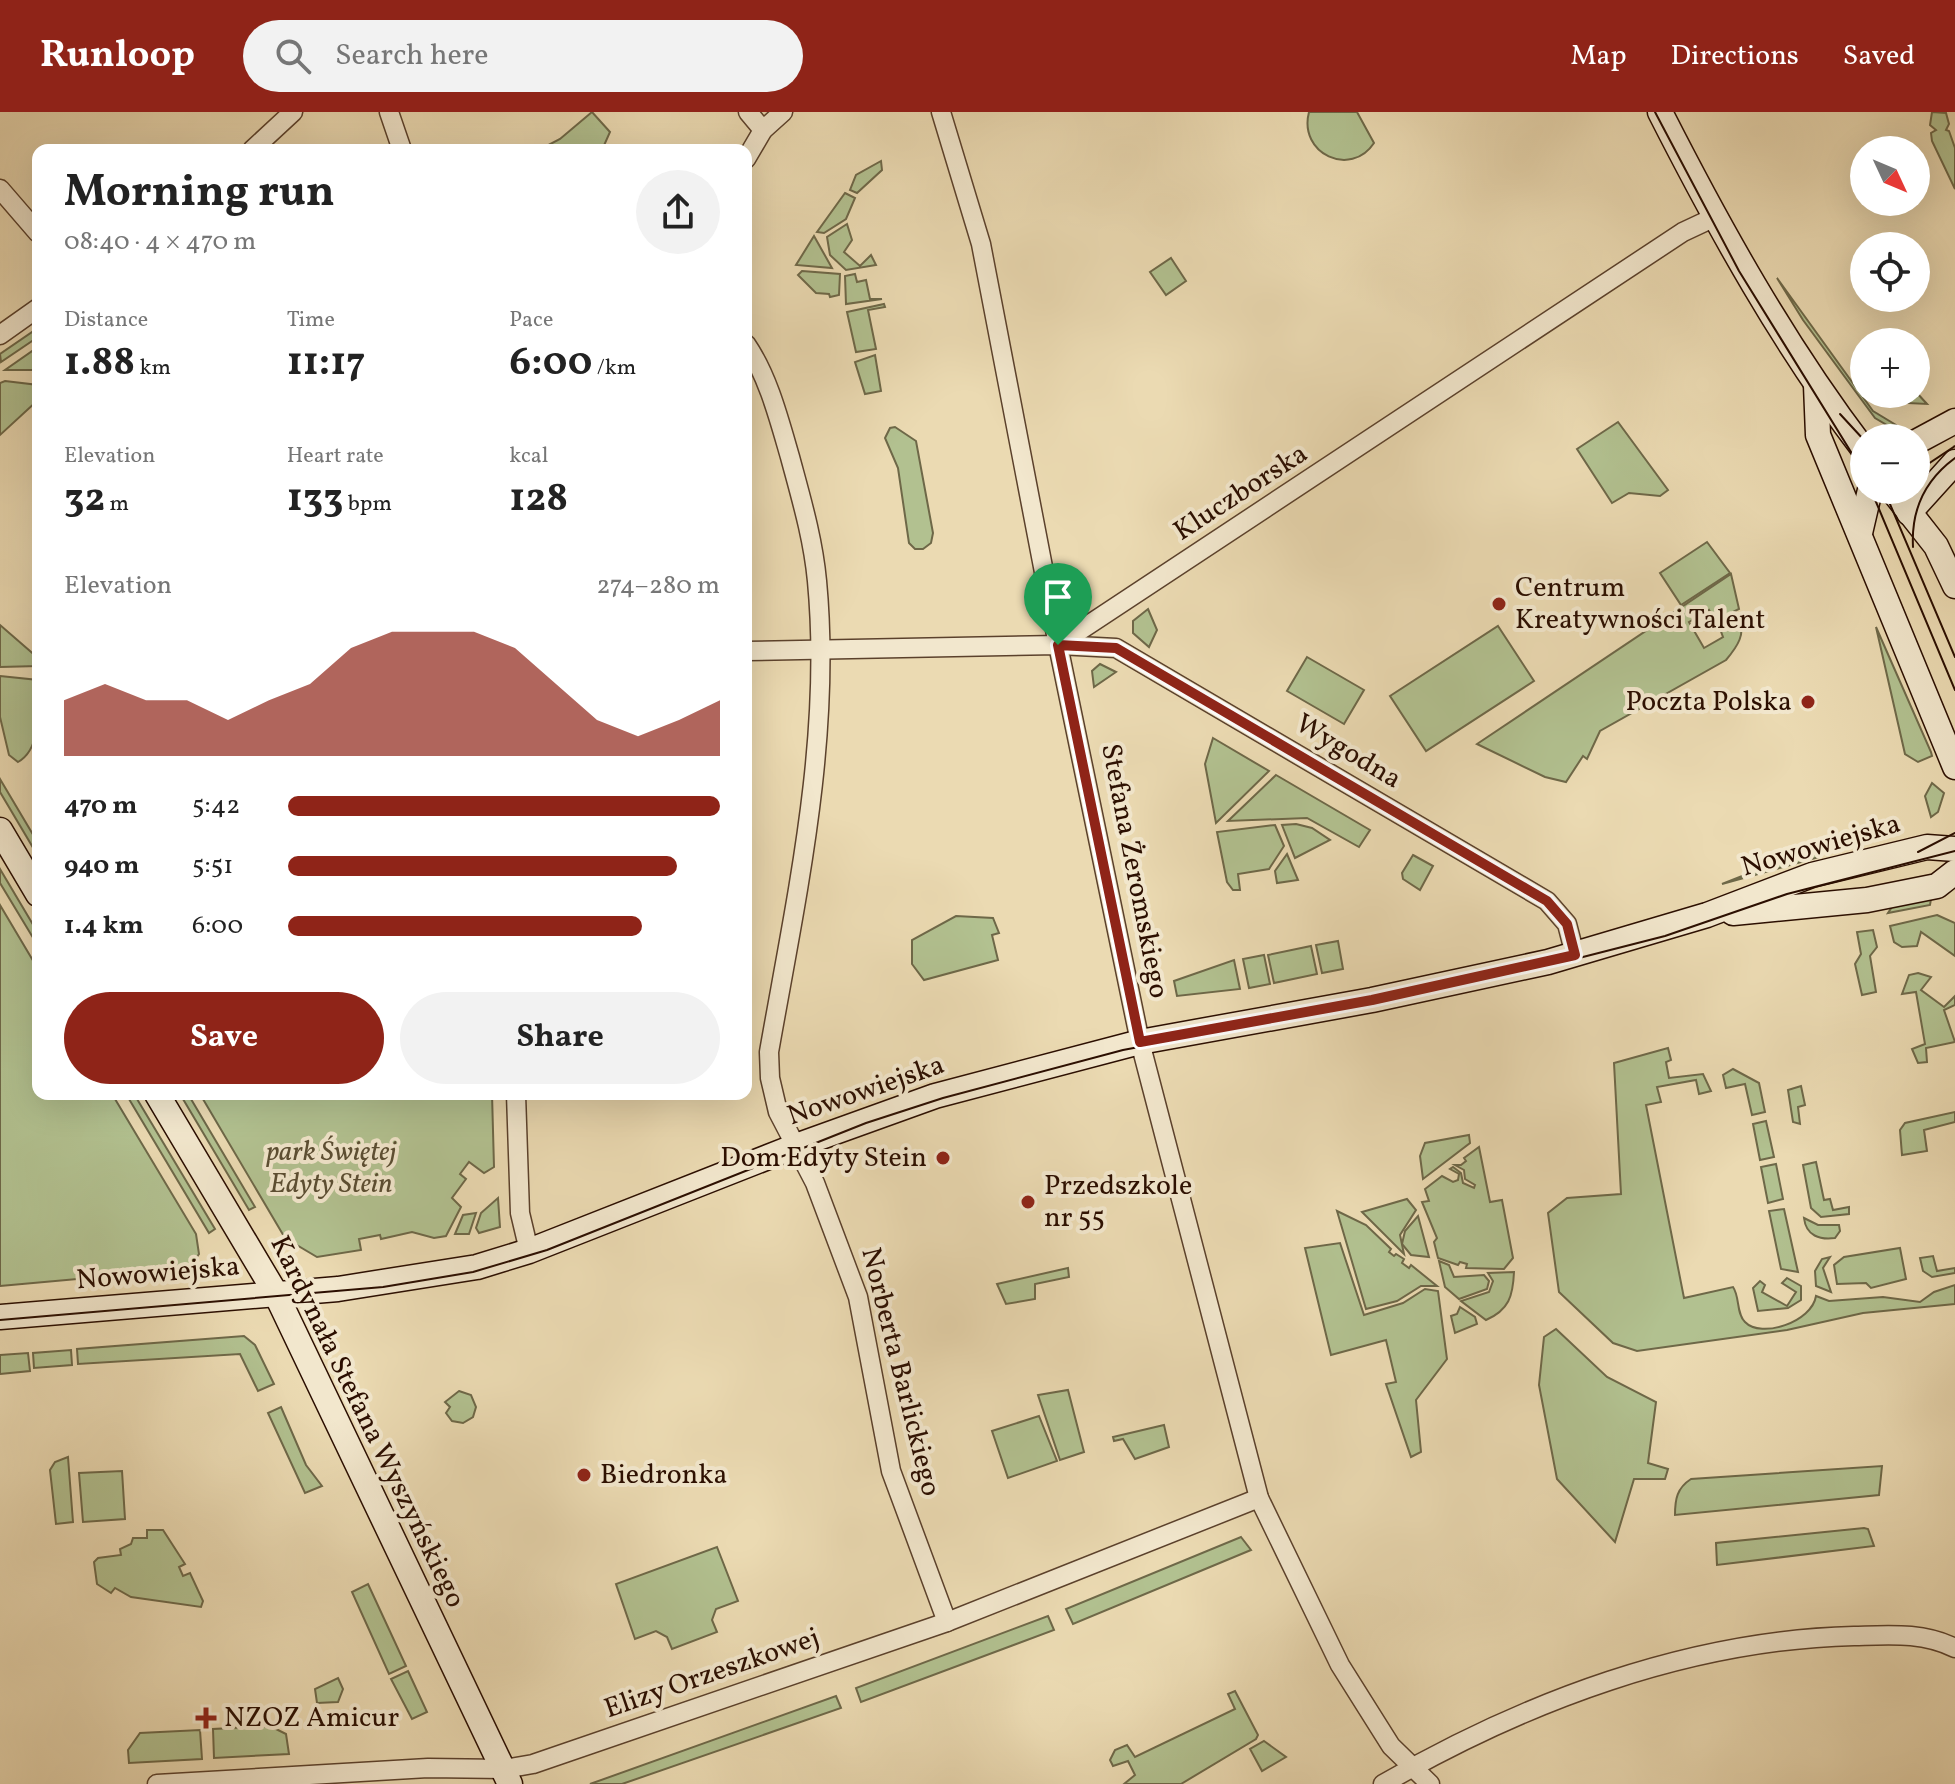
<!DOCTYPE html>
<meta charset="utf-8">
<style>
:root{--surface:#fff;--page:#f2f2f2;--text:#222;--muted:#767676;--accent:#8f2418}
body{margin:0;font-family:Vollkorn,serif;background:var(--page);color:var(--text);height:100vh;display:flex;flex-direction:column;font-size:30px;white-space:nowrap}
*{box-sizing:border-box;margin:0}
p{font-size:26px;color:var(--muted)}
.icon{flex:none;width:44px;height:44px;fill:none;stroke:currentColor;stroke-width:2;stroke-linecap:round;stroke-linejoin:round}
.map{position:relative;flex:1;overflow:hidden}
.side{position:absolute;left:32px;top:32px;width:720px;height:956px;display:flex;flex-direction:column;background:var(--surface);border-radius:16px;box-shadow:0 8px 32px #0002}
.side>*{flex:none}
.needle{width:52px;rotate:134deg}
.tools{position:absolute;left:1850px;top:24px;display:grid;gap:16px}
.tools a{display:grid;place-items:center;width:80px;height:80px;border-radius:50%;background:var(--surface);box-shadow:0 8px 32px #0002;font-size:40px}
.pin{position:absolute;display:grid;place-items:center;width:68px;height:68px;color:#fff;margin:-82px -34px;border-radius:50% 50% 50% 0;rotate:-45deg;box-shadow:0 0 8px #0007}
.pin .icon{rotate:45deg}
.round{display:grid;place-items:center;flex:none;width:84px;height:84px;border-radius:42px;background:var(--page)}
.headline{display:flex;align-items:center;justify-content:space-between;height:136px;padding:0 32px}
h1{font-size:44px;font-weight:700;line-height:60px}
.figures{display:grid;grid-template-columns:repeat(3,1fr);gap:12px;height:136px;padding:8px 32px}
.figures div{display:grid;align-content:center}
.figures b{font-size:40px;font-weight:700}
.figures small{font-size:22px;font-weight:400}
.figures p{font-size:22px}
.chart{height:224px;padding:16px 32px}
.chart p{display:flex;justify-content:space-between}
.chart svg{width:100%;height:144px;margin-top:8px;fill:var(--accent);opacity:.7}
.action{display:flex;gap:16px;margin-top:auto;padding:16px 32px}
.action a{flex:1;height:92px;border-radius:48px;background:var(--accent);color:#fff;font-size:32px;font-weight:700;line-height:92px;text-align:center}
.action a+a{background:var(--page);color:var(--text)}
ul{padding:0 32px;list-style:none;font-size:26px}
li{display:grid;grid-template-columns:128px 96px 1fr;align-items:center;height:60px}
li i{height:20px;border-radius:10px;background:var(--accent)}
header{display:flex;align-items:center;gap:48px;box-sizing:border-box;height:112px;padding:0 40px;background:var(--accent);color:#fff}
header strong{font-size:38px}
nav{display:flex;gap:44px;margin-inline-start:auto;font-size:28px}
.search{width:560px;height:72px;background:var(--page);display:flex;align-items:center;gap:20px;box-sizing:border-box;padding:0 28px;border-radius:44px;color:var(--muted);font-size:30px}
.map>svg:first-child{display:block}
.green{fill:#b2c190;stroke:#6e6848;stroke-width:2}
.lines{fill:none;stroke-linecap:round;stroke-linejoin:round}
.street-casing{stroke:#5b412c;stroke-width:21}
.secondary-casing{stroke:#2b0e00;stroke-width:27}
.street{stroke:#f2e7cd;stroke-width:18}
.secondary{stroke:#f2e7cd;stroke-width:24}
.tram{stroke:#2b0e00;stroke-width:2}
.route-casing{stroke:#fff;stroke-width:16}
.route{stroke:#8f2418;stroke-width:10}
.poi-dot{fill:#8f2418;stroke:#f2e7cd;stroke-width:3}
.labels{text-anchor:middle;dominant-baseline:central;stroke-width:8;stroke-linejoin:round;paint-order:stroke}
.street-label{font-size:28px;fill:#2b0e00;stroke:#f2e7cd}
.poi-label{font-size:28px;fill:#2b0e00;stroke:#f2e7cd;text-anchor:start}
.park-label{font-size:28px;font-style:italic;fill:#5a4d32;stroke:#f2e7cd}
</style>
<header>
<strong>Runloop</strong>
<div class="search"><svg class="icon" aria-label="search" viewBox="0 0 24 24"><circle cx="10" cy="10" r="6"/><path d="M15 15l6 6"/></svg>Search here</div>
<nav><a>Map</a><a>Directions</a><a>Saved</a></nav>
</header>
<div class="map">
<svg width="1955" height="1672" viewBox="0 0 1955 1672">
<rect width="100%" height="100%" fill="#ebdab2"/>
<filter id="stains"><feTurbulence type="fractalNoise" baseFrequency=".0025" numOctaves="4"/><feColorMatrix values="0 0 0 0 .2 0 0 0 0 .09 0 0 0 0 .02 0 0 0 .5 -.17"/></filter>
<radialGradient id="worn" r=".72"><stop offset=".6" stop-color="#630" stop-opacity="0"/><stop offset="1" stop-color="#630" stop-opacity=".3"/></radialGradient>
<g class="green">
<path d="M592 0 610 20 602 38H539L560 27Z"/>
<path d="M1309 0H1357L1374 31C1351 66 1298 42 1309 0Z"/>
<path d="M1932 0 1946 1 1949 12 1946 18 1949 19 1955 36V77L1932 29 1931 21 1936 18 1930 13Z"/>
<path d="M881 49 882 58 857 81 850 78 856 63Z"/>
<path d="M845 81 855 86 846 107 824 121 817 120Z"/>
<path d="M847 112 852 128 844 140 860 154 871 143 876 153 846 158 830 143 827 125Z"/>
<path d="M814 124 832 156 796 153Z"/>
<path d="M1171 146 1186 169 1166 183 1150 160Z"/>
<path d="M802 159 840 162 839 183 830 185 829 182 816 181 798 163Z"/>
<path d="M855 162 857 170 866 168 870 187H882L846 192 845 164Z"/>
<path d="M1777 166 1873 299 1906 319 1892 316 1875 306 1803 208Z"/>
<path d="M884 192 885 195 868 198 876 237 856 240 847 200Z"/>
<path d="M38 216V225L1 250 0 242Z"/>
<path d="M38 235V258H5Z"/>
<path d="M875 243 881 279 865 282 855 250Z"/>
<path d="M5 269 38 273V288L0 323V271Z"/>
<path d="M1916 280 1927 292 1886 290 1879 282Z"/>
<path d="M1618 310 1668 378 1660 384 1629 381 1612 391 1577 337Z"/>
<path d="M895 315 916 329 933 421 931 431 923 437H915L909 431 898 356 885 326 890 316Z"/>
<path d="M1707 430 1730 461 1681 493 1660 461Z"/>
<path d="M1731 462 1739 497 1715 509 1709 498 1689 510 1704 536 1723 525 1719 514 1738 506C1747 521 1737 535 1726 548L1600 619 1587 647 1583 644 1566 670 1545 665 1477 632Z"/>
<path d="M1148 497 1157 518 1149 535 1133 521V509Z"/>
<path d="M0 513 38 546V554L0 555Z"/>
<path d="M1498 514 1534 569 1426 639 1390 584Z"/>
<path d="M1876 515 1931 640 1932 644 1918 650 1905 642Z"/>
<path d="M1307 545 1364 578 1344 612 1287 579Z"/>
<path d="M1100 552 1116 560 1094 575 1092 559Z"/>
<path d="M0 564 38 568C38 593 43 636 18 650L9 643 0 605Z"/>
<path d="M1213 626 1269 659 1216 711 1205 652Z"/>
<path d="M1276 663 1370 718 1359 735 1307 706 1228 709Z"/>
<path d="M0 667 38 731V744L0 680Z"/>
<path d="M1932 671 1944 681 1938 700 1931 705 1925 684Z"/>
<path d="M1296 712 1312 716 1330 728 1295 746 1282 713Z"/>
<path d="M1275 713 1284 734 1269 757 1238 762 1240 778H1233L1227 770 1217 720Z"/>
<path d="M1819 741V745L1722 772 1770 753Z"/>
<path d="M1287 742 1298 768 1277 771 1275 759Z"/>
<path d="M1413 743 1433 754 1420 778 1403 767 1402 761Z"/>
<path d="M0 757 38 821V834L0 771Z"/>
<path d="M1931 787 1930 793 1888 801 1892 795Z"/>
<path d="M0 793 38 857V982H112L196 1122 199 1142 188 1157 0 1174Z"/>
<path d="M1937 803 1955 811V844L1921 820 1917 834 1902 835 1894 830 1890 814Z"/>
<path d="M956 804 993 806 999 821 992 823 998 848 924 868 912 852V828Z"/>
<path d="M1873 818 1877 835 1870 844 1876 880 1862 883 1855 852 1861 842 1857 820Z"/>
<path d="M1338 829 1343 857 1322 861 1316 833Z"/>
<path d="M1311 834 1317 862 1274 871 1268 843Z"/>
<path d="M1264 843 1270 872 1249 876 1243 847Z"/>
<path d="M1234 848 1240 877 1177 884 1174 869Z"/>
<path d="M1918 861 1931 865 1921 878 1944 895 1955 884V893L1944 898 1955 930 1926 936 1927 950 1918 951 1912 937 1925 932 1916 880 1902 882 1909 863Z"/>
<path d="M1668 936 1671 948 1666 950 1669 966 1703 962 1711 979 1699 982 1696 968 1657 975 1661 990 1646 993 1684 1186 1733 1175C1740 1185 1736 1201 1745 1210 1761 1227 1812 1210 1816 1184L1829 1189 1883 1185 1920 1190 1934 1180 1955 1173V1192L1863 1201 1787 1218 1637 1239 1613 1231 1559 1180 1548 1101 1567 1086 1621 1082 1614 951Z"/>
<path d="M1733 957 1759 971 1765 1000 1752 1003 1745 972 1726 976 1723 963Z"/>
<path d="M1801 974 1805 993 1798 995 1800 1012 1793 1010 1788 978Z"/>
<path d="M126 982H134L215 1117 209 1121Z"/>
<path d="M180 982H188L255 1095 249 1098Z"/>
<path d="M200 982H492L494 1055 484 1061 469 1050 460 1062 466 1067 452 1086 461 1095 446 1124 434 1126 412 1120 381 1127 380 1123 359 1127 361 1138 317 1145 285 1126Z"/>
<path d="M1955 1000V1010L1924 1018 1927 1039 1902 1043 1900 1018 1905 1011Z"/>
<path d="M1766 1009 1774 1045 1760 1048 1753 1012Z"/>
<path d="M1469 1023 1470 1031 1423 1067 1420 1044 1425 1031Z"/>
<path d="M1479 1035 1490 1090 1502 1088 1513 1146 1504 1157 1466 1156 1467 1152 1460 1150 1458 1153 1438 1146 1434 1130 1437 1126 1422 1090 1429 1089 1425 1077 1442 1064 1453 1070 1458 1068 1459 1062 1450 1057 1453 1055 1461 1061 1463 1071 1474 1076 1475 1073 1465 1067 1464 1058 1455 1053H1461L1466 1049 1464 1046Z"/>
<path d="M1816 1050 1824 1088 1830 1087 1833 1098 1849 1095V1102L1821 1105 1811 1096 1803 1053Z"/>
<path d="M1776 1052 1783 1087 1768 1091 1761 1055Z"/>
<path d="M498 1086 500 1115 479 1121 476 1116 481 1101Z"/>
<path d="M1407 1087 1416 1098 1400 1123 1404 1142 1362 1100Z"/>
<path d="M1784 1097 1798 1160 1781 1157 1769 1099Z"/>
<path d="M1337 1099 1366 1113 1391 1137 1389 1140 1394 1144 1396 1142 1404 1147 1402 1151 1409 1156 1411 1153 1437 1174H1421L1397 1189 1366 1197Z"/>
<path d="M476 1101 469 1122H455L463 1103Z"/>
<path d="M1418 1104 1429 1145 1411 1143 1402 1132 1405 1119Z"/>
<path d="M1804 1106 1818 1113H1839L1840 1119 1835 1126C1820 1128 1806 1124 1804 1106Z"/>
<path d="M1340 1131 1364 1203 1403 1191 1425 1177 1438 1179 1447 1247 1416 1288 1421 1340 1411 1345 1386 1272 1396 1270 1386 1228 1331 1243 1305 1136Z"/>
<path d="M1900 1136 1906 1167 1871 1176 1866 1171 1837 1172 1834 1153 1844 1145Z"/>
<path d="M1933 1144 1937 1159 1955 1156V1161L1932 1165 1923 1159 1920 1146Z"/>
<path d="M1830 1145 1823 1156 1831 1180 1816 1174 1815 1159 1822 1147Z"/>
<path d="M1439 1149 1449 1153 1454 1165 1484 1163 1489 1169 1487 1177 1459 1187 1445 1175Z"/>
<path d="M1068 1156 1069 1165 1035 1172V1187L1006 1192 997 1172Z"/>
<path d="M1514 1160C1513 1184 1509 1198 1486 1208L1461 1189 1489 1180 1493 1169 1488 1161Z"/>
<path d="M1787 1166 1801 1174V1188L1788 1196 1758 1199 1753 1176 1760 1169 1765 1173 1762 1180 1787 1194 1796 1180 1782 1171Z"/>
<path d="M1460 1195 1475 1205 1477 1212 1455 1221 1451 1204 1457 1202Z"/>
<path d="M1556 1217 1607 1265 1656 1290 1648 1351 1668 1357 1665 1367H1634L1615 1430 1557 1367 1539 1273 1544 1225Z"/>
<path d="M244 1224 255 1233 274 1272 258 1279 240 1242 78 1252 77 1237Z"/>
<path d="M71 1238 72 1253 34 1256 33 1241Z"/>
<path d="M28 1241 30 1259 0 1262V1243Z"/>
<path d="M1068 1278 1084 1340 1060 1348 1038 1283Z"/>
<path d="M459 1279 471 1283 476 1295 473 1305 463 1311 452 1309 446 1301 450 1295 445 1290Z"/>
<path d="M281 1295 306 1353 322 1374 305 1381 268 1301Z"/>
<path d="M1039 1304 1057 1349 1008 1366 992 1319Z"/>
<path d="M1164 1313 1169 1335 1135 1347 1123 1327 1114 1329 1113 1325Z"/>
<path d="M68 1345 73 1410 56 1412 50 1358 55 1350Z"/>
<path d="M1882 1354 1879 1383 1675 1403C1675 1387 1677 1376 1691 1367Z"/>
<path d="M122 1359 125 1407 83 1410 79 1361Z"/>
<path d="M1864 1416 1868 1417 1874 1434 1717 1453 1716 1431Z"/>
<path d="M147 1418H163L185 1452 179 1455 183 1464 190 1461 203 1489 201 1495 131 1485 115 1476 111 1481 97 1472 94 1450 98 1446 121 1443 120 1437 131 1432 133 1426H147Z"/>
<path d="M1241 1425 1251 1438 1073 1512 1066 1497Z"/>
<path d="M717 1435 738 1489 716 1497 712 1508 717 1520 672 1537 667 1525 656 1519 635 1527 616 1472Z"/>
<path d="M368 1472 406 1554 389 1562 352 1480Z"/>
<path d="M1048 1504 1054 1518 861 1590 856 1576Z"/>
<path d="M408 1559 427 1600 412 1607 391 1567Z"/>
<path d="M338 1566 343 1577 338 1590 317 1591 315 1577Z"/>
<path d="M1235 1579 1258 1623 1256 1627 1181 1672H1124L1135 1663 1128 1649 1113 1654 1110 1648 1115 1638 1127 1633 1135 1645 1235 1597 1228 1582Z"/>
<path d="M836 1584 841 1596 622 1672H590Z"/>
<path d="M270 1614 286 1622 289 1642 214 1646 213 1617Z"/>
<path d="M200 1618 202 1647 129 1651 128 1638 140 1621Z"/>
<path d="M1264 1629 1286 1645 1262 1659 1250 1637Z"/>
</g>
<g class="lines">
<defs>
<g id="street">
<path d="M389 0 402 38"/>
<path d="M748 0 763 18"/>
<path d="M941 0 981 132 1058 533 1140 930 1259 1386 1340 1553 1391 1634 1430 1672"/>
<path d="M252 38 293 0"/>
<path d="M746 47 763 18 783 0"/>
<path d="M0 77 38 121"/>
<path d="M0 223 38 196"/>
<path d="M746 232C768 264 779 307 790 345 801 386 813 426 817 469 832 627 796 786 769 940L770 966 778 1000 815 1071 858 1185 891 1359 947 1510"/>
<path d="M1058 533 1683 120 1715 105"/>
<path d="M746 539 1058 533 1116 536 1547 789 1567 812 1575 843"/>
<path d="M516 982 520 1101 529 1139"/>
<path d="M157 1672 428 1656 504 1657 533 1652 947 1510 1259 1386"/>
<path d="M1383 1672C1525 1590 1688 1528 1854 1524 1890 1523 1923 1520 1955 1536"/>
</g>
<g id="secondary">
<path d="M1660 0C1720 118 1784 233 1864 338"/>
<path d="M1816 273 1818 323 1955 655"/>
<path d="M1916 330 1955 309"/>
<path d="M1892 378 1936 434 1955 474"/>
<path d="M1909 401 1955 350"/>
<path d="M1860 421 1870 378"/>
<path d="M0 718 38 782"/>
<path d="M1733 801 1867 788 1937 774 1955 760"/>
<path d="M157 982 276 1182 510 1672"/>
<path d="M0 1205 338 1177 477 1155 529 1139 796 1034 935 984 1140 930 1372 888 1548 850 1707 803 1812 763 1927 735 1955 737"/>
</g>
</defs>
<use href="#street" class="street-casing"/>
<use href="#secondary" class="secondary-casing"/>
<use href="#street" class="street"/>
<use href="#secondary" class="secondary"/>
<g class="tram">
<path d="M1655 0 1739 159 1864 361"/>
<path d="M1840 302 1864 328"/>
<path d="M1916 360 1955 334"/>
<path d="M1871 378 1955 578"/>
<path d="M1884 378 1955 545"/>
<path d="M1913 435C1911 398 1925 368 1955 346"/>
<path d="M1918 740 1955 721"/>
<path d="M0 1208 383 1175 473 1160 547 1138 866 1011 943 986 1123 938 1468 873 1536 857 1665 824 1787 782 1955 739"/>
</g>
</g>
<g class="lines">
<defs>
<path id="route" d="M1058 533 1116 536 1547 789 1567 812 1575 843 1372 888 1140 930Z"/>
</defs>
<use href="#route" class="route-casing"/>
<use href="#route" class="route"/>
</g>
<g class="poi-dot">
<circle cx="1499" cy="492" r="8"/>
<circle cx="1808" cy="590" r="8"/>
<circle cx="943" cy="1046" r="8"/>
<circle cx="1028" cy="1090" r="8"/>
<circle cx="584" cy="1363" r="8"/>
<path d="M202 1594h8v8h8v8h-8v8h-8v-8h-8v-8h8z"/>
</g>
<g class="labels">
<g class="street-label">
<text transform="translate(1241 381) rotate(-33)">Kluczborska</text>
<text transform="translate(1348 640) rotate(31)">Wygodna</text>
<text transform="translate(1821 734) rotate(-16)">Nowowiejska</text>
<text transform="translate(1134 759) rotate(79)">Stefana Żeromskiego</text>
<text transform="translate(866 979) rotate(-19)">Nowowiejska</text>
<text transform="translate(158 1162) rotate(-5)">Nowowiejska</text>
<text transform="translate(900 1260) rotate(76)">Norberta Barlickiego</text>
<text transform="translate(367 1310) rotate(64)">Kardynała Stefana Wyszyńskiego</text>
<text transform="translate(712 1562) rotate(-19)">Elizy Orzeszkowej</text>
</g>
<g class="poi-label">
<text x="1515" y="476">Centrum<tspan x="1515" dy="32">Kreatywności Talent</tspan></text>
<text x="1792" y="590" text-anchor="end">Poczta Polska</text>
<text x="927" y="1046" text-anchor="end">Dom Edyty Stein</text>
<text x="1044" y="1074">Przedszkole<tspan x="1044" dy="32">nr 55</tspan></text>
<text x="600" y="1363">Biedronka</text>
<text x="224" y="1606">NZOZ Amicur</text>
</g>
<g class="park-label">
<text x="331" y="1040">park Świętej<tspan x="331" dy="32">Edyty Stein</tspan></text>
</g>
</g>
<rect width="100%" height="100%" filter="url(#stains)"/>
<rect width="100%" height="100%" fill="url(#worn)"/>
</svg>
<div class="tools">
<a><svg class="needle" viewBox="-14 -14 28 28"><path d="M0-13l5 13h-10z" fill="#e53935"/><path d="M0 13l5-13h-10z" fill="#767676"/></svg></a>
<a><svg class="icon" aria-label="locate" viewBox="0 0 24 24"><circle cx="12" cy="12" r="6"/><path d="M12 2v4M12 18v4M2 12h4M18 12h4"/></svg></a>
<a>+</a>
<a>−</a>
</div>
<div class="pin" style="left:1058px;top:533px;background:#1e9e55"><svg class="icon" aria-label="arrive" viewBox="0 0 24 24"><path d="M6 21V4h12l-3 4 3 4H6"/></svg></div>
<section class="side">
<div class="headline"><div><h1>Morning run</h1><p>08:40 · 4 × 470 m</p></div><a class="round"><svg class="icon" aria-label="share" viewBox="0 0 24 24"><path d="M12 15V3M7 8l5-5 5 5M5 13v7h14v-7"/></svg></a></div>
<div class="figures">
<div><p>Distance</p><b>1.88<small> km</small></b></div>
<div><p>Time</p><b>11:17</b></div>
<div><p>Pace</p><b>6:00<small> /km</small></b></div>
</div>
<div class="figures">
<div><p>Elevation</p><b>32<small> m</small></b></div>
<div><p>Heart rate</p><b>133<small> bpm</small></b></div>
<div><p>kcal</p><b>128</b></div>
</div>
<div class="chart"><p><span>Elevation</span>274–280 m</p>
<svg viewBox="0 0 160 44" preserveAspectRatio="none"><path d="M0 44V27L10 22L20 27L30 27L40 33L50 27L60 22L70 11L80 6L90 6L100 6L110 11L120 22L130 33L140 38L150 33L160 27V44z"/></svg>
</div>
<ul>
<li><b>470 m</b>5:42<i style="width:100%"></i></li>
<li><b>940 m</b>5:51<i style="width:90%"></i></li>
<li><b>1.4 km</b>6:00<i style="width:82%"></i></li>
</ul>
<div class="action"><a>Save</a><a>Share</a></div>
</section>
</div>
